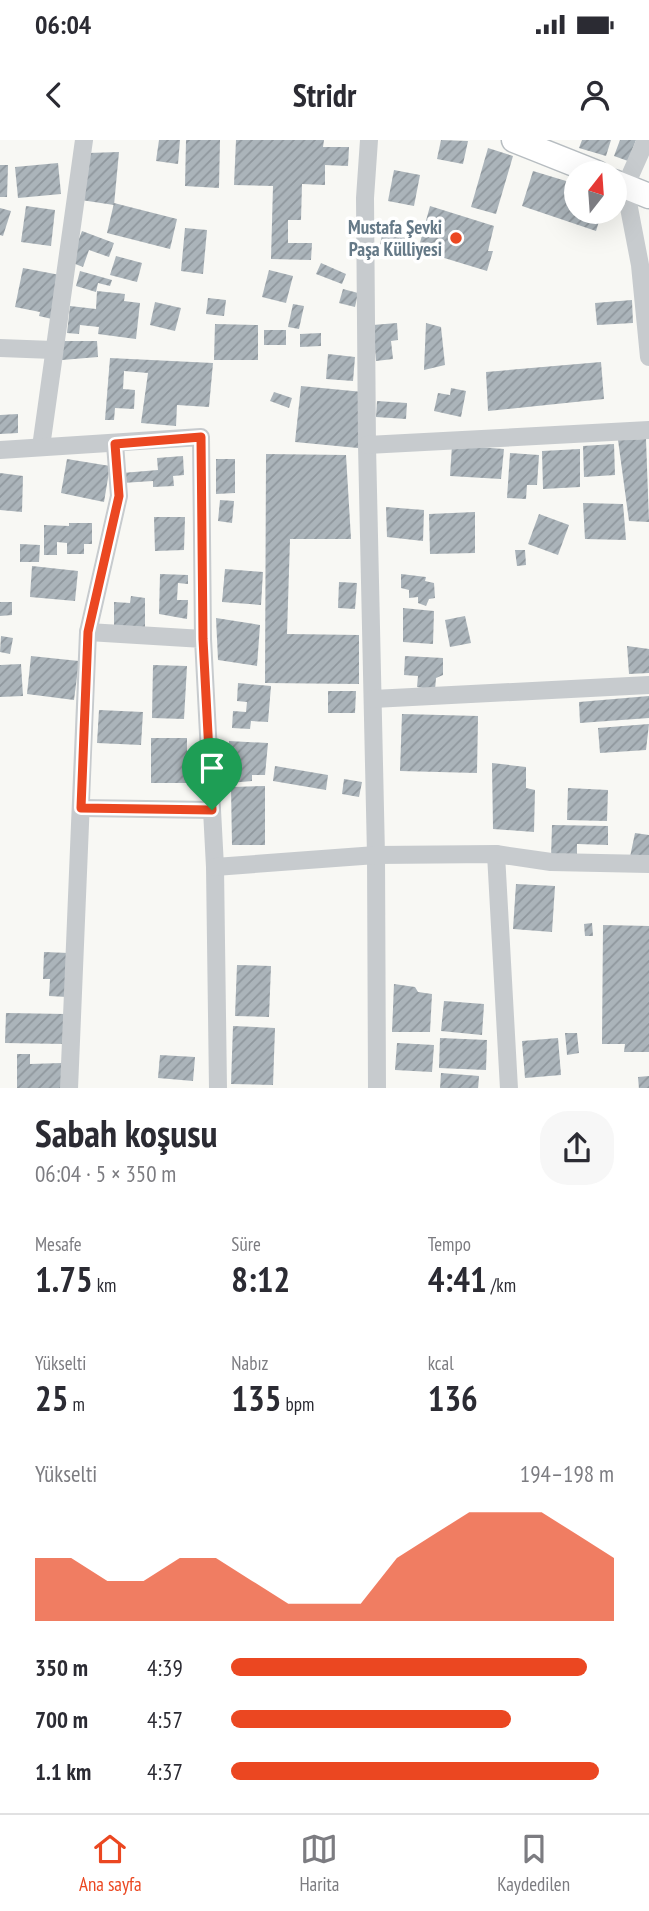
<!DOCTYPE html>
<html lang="tr">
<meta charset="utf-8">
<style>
:root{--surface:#fff;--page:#f7f7f7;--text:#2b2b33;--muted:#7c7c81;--line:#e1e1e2;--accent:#eb4721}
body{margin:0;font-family:"PT Sans Narrow",sans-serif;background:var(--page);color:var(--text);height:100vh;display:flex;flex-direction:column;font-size:26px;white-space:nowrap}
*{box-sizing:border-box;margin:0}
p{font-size:23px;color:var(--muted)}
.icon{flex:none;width:38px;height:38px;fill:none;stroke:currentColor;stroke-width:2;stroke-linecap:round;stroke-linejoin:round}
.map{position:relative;height:948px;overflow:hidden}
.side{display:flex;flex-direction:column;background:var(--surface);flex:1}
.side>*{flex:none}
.needle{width:46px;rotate:17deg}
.controls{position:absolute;left:564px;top:21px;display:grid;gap:14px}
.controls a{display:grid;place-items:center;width:63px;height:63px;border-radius:50%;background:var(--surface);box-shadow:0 7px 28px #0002;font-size:35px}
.pin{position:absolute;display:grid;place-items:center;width:60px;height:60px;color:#fff;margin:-72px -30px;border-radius:50% 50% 50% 0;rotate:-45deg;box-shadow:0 0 7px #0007}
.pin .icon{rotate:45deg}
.round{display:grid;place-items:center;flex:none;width:74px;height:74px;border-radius:28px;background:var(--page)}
.head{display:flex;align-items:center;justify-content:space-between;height:119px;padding:0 35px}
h1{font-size:38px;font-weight:700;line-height:52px}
.metrics{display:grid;grid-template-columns:repeat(3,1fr);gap:10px;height:119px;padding:7px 35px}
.metrics div{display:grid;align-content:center}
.metrics b{font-size:35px;font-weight:700}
.metrics small{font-size:19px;font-weight:400}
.metrics p{font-size:19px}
.chart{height:196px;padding:14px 35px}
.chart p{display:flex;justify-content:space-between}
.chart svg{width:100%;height:126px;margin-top:7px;fill:var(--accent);opacity:.7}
ul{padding:0 35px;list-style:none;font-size:23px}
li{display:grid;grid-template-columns:112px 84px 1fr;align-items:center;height:52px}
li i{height:18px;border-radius:9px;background:var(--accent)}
.status{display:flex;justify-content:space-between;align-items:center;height:49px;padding:0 35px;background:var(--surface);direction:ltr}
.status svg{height:19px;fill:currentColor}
header{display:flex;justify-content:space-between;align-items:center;height:91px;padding:0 35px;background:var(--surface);font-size:32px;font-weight:700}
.menu{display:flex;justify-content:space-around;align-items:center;height:98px;border-top:2px solid var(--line);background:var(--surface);font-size:19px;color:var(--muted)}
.menu a{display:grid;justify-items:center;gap:4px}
.menu .on{color:var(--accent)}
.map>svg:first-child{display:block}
.building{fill:url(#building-hatch)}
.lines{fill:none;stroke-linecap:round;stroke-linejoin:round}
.secondary-casing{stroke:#b7bdc1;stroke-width:27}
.street{stroke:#c7cbce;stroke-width:18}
.secondary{stroke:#fff;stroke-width:24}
.route-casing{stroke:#fff;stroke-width:14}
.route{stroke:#eb4721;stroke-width:9}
.poi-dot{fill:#eb4721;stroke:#fff;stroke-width:2.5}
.labels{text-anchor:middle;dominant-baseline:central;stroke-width:7;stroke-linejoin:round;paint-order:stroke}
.poi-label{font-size:19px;font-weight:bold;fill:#657987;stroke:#fff;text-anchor:end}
</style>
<div class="status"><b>06:04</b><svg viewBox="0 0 49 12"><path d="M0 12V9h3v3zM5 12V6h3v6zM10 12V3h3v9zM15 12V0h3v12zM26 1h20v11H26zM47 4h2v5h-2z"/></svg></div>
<header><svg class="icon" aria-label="back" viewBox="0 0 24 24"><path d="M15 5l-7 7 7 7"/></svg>Stridr<svg class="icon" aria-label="person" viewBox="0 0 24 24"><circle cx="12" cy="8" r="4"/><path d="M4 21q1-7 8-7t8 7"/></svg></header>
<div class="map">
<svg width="649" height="949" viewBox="0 0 649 949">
<defs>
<pattern id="building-hatch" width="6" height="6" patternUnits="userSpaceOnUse" patternTransform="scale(1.75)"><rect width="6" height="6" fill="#abb4ba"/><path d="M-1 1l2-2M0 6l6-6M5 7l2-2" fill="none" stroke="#8f979d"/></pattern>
</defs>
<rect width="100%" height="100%" fill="#f8f8f4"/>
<g class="building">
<path d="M159 0H180L178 24 156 21Z"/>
<path d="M186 0H220L219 48 185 46Z"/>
<path d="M236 0H324L323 7H349L348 26 325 25V45L302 44 301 80H288V103H312L311 120 271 119 273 46 234 45Z"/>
<path d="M441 0 468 1 463 24 437 19Z"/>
<path d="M582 0H611L606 16 579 8Z"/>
<path d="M620 0H636L628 21 614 16Z"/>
<path d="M488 8 513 16 496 74 471 67Z"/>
<path d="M119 12 114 65 81 60 88 13Z"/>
<path d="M58 23 61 54 18 58 15 27Z"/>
<path d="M0 25H8L7 57H0Z"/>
<path d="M394 30 420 35 414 66 388 61Z"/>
<path d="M533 31 576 44V72H602L596 91 522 66Z"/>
<path d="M114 63 177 79 170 109 107 93Z"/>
<path d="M26 66 55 70 51 106 21 102Z"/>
<path d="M430 66 494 86 488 111H493L487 131 418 110Z"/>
<path d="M0 68 11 71 3 96 0 95Z"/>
<path d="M185 88 207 90 203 134 181 131Z"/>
<path d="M82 91 114 103 109 117 89 110 83 127 70 122Z"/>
<path d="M382 94 412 99 409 117 379 112Z"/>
<path d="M116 116 142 123 137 142 110 135Z"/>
<path d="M321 123 346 134 342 144 316 134Z"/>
<path d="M23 128 60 135 52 179 39 176 40 172 15 167Z"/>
<path d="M269 130 293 136 286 163 262 157Z"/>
<path d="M80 131 112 140 110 146 98 143 96 152 76 146Z"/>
<path d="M343 149 358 153 355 167 339 163Z"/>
<path d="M97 151 125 154 124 161 140 163 136 199 98 194 99 187 80 185 79 194 67 193 70 166 96 169Z"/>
<path d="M208 158 226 160 224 176 206 174Z"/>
<path d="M632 160 633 183 597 185 595 163Z"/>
<path d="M155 162 181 168 175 191 150 185Z"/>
<path d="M293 164 304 166 299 189 288 187Z"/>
<path d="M397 183 398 200 391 201 393 219 376 221 373 185Z"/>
<path d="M426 183 441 187 445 225 424 230Z"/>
<path d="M215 184 258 185V220H214Z"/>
<rect x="264" y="190" width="22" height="15"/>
<path d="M321 193V206L300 207V194Z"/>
<path d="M61 201H97L98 217 62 220Z"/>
<path d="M328 214 355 217 353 241 326 239Z"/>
<path d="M110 218 213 223 209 267 177 265 176 286 141 283 148 233 124 231 123 249 135 250 134 269 115 268 114 280H105Z"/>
<path d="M601 222 604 259 488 271 486 232Z"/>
<path d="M301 246 363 252 358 308 295 302Z"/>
<path d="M451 248 466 251 461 277 434 271 438 253 450 255Z"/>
<path d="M274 252 292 258 289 268 270 261Z"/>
<path d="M377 261 407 263 406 279 376 277Z"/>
<path d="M18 274V293L0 294V275Z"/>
<path d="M646 299 649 382 629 381 618 300Z"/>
<path d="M614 304 615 335 584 337 583 306Z"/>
<path d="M452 305 504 309 501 339 450 336Z"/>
<path d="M580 309V347L543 349 542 311Z"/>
<path d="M510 313 539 315 537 345H527L526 359 507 358Z"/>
<path d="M266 314 346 315 351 399H290L287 494 359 495V544L265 543Z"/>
<path d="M183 316 184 335 173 336 174 346 153 347V341L122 343V333L158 330 157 318Z"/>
<path d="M67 319 110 326 104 362 61 353Z"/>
<path d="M216 319H235V353L216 354Z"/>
<path d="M0 333 23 336 22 372 0 370Z"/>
<path d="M220 360 234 361 232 383 218 381Z"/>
<path d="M583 363 623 364 626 400 585 399Z"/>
<path d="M386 367 424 370 423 401 387 397Z"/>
<path d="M475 372V413L430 414 429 374Z"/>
<path d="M539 374 569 385 558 415 528 404Z"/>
<path d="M154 377H185L184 410 155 411Z"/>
<path d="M69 383H92V404H84V414H67V403L57 402V415H44V385L69 386Z"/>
<path d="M20 404 40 405 39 422H20Z"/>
<path d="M515 410H525L526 425 517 426Z"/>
<path d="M32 426 78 431 75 461 30 457Z"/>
<path d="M225 429 263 432 261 465 222 462Z"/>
<path d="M160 434 188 435V444L178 443 177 460H188L187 479 159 474Z"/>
<path d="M401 434 426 437 425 441 434 443 435 458 429 459 426 466 418 463V457L409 458V450L401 448Z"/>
<path d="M339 442 357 443 355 469 338 468Z"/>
<path d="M131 456 145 458V488L114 486V462L130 463Z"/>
<path d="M0 462H12V475L0 476Z"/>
<path d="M403 468 434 471 433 504 403 502Z"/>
<path d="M465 476 471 503 450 507 445 480Z"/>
<path d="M216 478 260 485 257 526 218 520Z"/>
<path d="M1 496 13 498 10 514 0 512Z"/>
<path d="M627 506 649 509V533L629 534Z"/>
<path d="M31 516 79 521 74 560 27 554Z"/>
<path d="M405 516 443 518V535L436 538 435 550 417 547 418 536 404 535Z"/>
<path d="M21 524 23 556 0 557V525Z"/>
<path d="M153 525 187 526 184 579 152 578Z"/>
<path d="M238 543 271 546 268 582 251 581 250 589 232 588 233 571 246 572 247 562 237 561Z"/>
<path d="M328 551H356L355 573H328Z"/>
<path d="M649 556V578L580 583 579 562Z"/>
<path d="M99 570 143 572 141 605 97 603Z"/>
<path d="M402 574 478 576 477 633 400 631Z"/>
<path d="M649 584 646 610 600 613 598 588Z"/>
<rect x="151" y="598" width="36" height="45"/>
<path d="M229 601 268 603 265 635H252V641L230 643Z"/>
<path d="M492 623 526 627V648L535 650 534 692 493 689Z"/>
<path d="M275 626 328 635 326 650 273 641Z"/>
<path d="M344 639 362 642 359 657 342 654Z"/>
<path d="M265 646V705H232L231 647Z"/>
<path d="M568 648 608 650 607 681 567 680Z"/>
<path d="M552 685 608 686V705L577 704V718H551Z"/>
<path d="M635 693 649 695V720L630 717Z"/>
<path d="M516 744 555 746 552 792 513 789Z"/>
<path d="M592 783 593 796H585L584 784Z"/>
<path d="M603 785 649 786V912H624L625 904H602Z"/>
<path d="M44 812 69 813 67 857 49 856 50 839H43Z"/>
<path d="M237 825 271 826 269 877 235 876Z"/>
<path d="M394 844 415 847 418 852 432 854 430 892H392Z"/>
<path d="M444 861 484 864 482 895 441 891Z"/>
<path d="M6 873 66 874V904L5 903Z"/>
<path d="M233 886 275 888 273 945 231 944Z"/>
<path d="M565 893H577L579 913 567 915Z"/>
<path d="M440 898 487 900 486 930 439 928Z"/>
<path d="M558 898 561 935 525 938 522 901Z"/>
<path d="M397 903 434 905 432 932 395 930Z"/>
<path d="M17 914H30V924L62 923 63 949H17Z"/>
<path d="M160 915 195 917 193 941 158 938Z"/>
<path d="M441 933 479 936 478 949H440Z"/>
<path d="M649 936V949H639L638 937Z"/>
</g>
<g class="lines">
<defs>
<g id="secondary">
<path d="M514 0 597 33"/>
<path d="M614 42 649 56"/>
</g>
</defs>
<use href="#secondary" class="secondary-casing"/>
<g class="street">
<path d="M369 0 365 58 367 305 376 715 377 949"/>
<path d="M646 0 625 47 640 125 649 217"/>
<path d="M0 208 53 210"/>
<path d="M367 305 649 290"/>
<path d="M41 307 84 0"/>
<path d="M0 310 201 297 203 499"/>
<path d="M88 492 203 499 215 727 218 949"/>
<path d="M373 559 649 545"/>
<path d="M81 668 212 670"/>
<path d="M496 714 509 949"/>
<path d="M215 727 376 715 496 714 551 722 649 724"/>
<path d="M69 949 88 492 119 356 115 304"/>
</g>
<use href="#secondary" class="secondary"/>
</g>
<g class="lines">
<defs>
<path id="route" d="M201 297 203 499 212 670 81 668 88 492 119 356 115 304Z"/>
</defs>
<use href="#route" class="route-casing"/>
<use href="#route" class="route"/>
</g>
<circle class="poi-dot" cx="456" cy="98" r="7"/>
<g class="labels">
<g class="poi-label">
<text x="442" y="87">Mustafa Şevki<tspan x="442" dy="22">Paşa Külliyesi</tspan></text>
</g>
</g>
</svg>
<div class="controls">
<a><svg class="needle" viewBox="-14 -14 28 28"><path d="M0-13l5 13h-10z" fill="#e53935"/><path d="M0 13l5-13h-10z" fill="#7c7c81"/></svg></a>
</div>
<div class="pin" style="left:212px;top:670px;background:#1e9e55"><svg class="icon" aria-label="arrive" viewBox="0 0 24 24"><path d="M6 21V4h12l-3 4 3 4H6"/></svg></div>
</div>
<section class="side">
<div class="head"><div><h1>Sabah koşusu</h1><p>06:04 · 5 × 350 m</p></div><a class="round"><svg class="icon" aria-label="share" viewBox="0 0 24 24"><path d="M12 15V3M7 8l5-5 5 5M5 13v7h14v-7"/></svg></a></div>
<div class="metrics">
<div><p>Mesafe</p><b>1.75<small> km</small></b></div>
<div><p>Süre</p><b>8:12</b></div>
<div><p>Tempo</p><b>4:41<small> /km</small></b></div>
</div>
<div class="metrics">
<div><p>Yükselti</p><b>25<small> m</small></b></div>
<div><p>Nabız</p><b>135<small> bpm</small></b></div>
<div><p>kcal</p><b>136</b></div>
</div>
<div class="chart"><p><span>Yükselti</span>194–198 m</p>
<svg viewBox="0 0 160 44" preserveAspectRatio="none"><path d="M0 44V22L10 22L20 30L30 30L40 22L50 22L60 30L70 38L80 38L90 38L100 22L110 14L120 6L130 6L140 6L150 14L160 22V44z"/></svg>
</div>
<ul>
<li><b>350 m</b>4:39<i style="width:93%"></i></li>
<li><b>700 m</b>4:57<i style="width:73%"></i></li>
<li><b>1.1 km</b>4:37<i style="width:96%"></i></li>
</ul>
</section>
<nav class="menu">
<a class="on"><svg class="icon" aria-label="home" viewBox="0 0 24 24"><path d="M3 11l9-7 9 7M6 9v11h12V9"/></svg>Ana sayfa</a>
<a><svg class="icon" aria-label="map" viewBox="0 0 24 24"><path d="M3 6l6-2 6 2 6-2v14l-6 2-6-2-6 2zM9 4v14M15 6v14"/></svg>Harita</a>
<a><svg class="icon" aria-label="saved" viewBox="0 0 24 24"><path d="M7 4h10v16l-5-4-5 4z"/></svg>Kaydedilen</a>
</nav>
